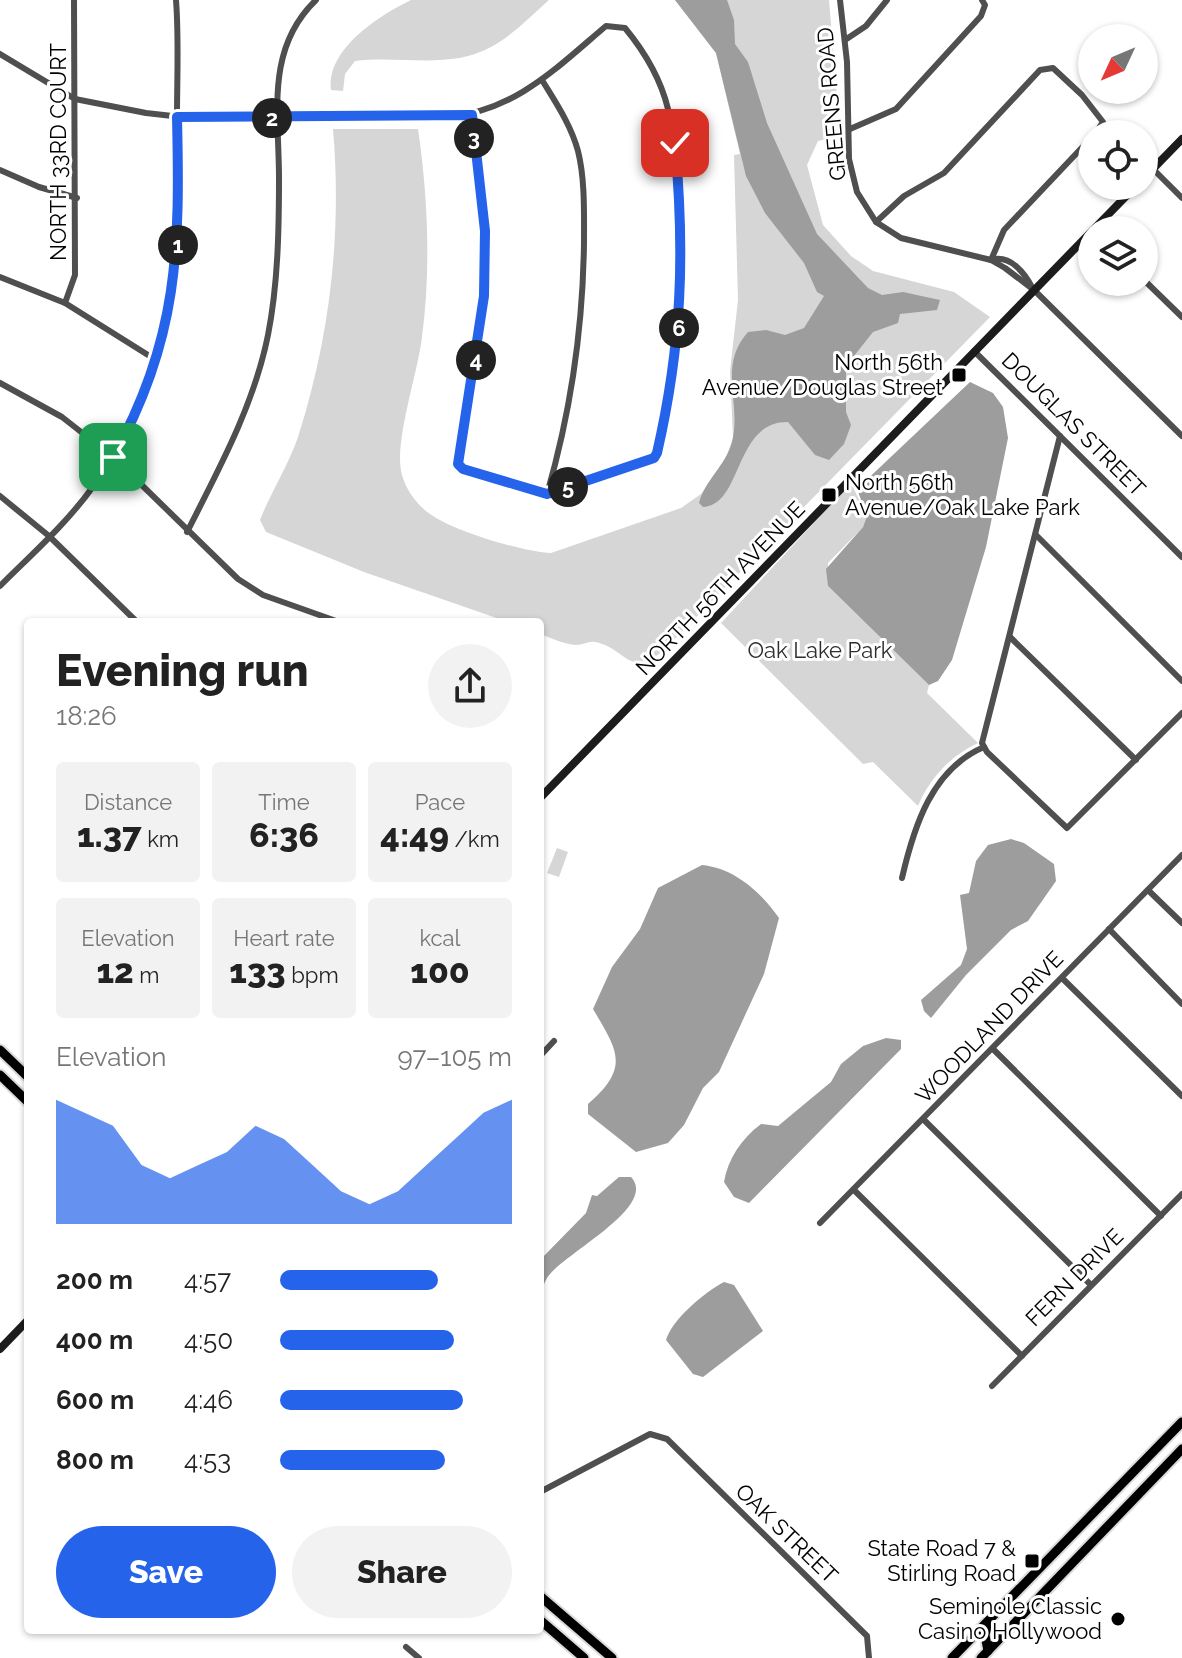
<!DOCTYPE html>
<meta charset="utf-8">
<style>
:root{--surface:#fff;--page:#f2f2f2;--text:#222;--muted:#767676;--accent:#2563eb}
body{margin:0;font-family:Raleway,sans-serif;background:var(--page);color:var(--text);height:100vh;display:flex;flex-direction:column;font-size:30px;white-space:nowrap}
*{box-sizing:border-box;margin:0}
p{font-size:26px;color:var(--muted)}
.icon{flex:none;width:44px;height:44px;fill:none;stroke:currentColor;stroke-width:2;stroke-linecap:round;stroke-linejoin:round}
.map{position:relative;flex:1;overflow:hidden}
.side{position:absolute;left:24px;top:618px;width:520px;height:1016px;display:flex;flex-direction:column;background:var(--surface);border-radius:8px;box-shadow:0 2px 6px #0004}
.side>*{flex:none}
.needle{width:52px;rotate:226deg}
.tools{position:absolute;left:1078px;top:24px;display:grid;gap:16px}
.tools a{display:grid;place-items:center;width:80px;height:80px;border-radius:50%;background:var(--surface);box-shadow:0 2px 6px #0004;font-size:40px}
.pin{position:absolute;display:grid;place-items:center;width:68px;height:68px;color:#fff;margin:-34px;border-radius:16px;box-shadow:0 4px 12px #0006}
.km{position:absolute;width:40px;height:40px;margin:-20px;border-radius:50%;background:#222;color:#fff;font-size:22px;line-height:40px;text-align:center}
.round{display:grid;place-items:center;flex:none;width:84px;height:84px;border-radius:42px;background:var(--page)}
.headline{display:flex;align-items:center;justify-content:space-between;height:136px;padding:0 32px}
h1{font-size:44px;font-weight:800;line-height:60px}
.stats{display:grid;grid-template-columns:repeat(3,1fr);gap:12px;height:136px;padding:8px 32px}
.stats div{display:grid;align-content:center;border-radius:8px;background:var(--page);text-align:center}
.stats b{font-size:34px;font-weight:800}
.stats small{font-size:22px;font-weight:400}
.stats p{font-size:22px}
.chart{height:224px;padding:16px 32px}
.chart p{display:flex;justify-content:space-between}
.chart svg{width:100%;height:144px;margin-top:8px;fill:var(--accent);opacity:.7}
.primary-button{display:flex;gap:16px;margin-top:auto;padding:16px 32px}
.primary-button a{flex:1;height:92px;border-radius:48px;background:var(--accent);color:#fff;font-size:32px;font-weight:800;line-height:92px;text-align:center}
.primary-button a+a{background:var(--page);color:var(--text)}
ul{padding:0 32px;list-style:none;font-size:26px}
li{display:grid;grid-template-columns:128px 96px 1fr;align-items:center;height:60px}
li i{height:20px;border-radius:10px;background:var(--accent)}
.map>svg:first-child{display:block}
.green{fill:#d6d6d6}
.water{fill:#9d9d9d}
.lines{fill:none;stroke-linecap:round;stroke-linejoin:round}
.primary-casing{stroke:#dbdbdb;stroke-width:13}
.street{stroke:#4f4f4f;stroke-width:6}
.secondary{stroke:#1c1c1c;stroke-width:8}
.primary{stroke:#000;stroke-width:9}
.route-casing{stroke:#fff;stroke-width:16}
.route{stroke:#2563eb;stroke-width:10}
.poi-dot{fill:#000;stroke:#fff;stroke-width:3}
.labels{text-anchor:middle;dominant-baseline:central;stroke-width:6;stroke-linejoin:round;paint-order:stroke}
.street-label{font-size:22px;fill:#000;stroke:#fff}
.poi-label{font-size:22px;fill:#000;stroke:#fff;text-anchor:end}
.park-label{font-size:22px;fill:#2d2d2d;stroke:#fff}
</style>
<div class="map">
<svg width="1182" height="1658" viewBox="0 0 1182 1658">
<rect width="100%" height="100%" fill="#fff"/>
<g class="green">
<path d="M411 0H549C531 16 512 36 491 47 449 70 400 55 355 61L345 74 343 91 331 90C326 49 380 15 411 0Z"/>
<path d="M675 0H829L838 110 835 137 818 141 807 165 823 225 851 256 873 271 954 292 990 317 663 651C628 679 625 647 595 642 589 641 583 645 576 645 564 644 551 638 540 634V622H508L364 572 266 532 260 520C271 492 288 466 298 437 330 337 342 233 333 129H418C428 197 431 269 422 337 418 373 393 444 402 475 406 490 417 505 430 514 453 531 523 552 551 553L681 508 701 494 724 463 733 438 730 371 738 300 734 155 740 154 716 53Z"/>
<path d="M851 483 867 516 863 527 828 563V586L929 685 927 693 978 743C951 755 929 779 918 806L873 762 863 764 721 623Z"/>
<path d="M557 848 568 852 559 877 547 873Z"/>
</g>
<g class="water">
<path d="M675 0H727L734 20 735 44 748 62 767 123 817 234 868 288 882 295 903 292 940 300 937 310 900 314 898 323 873 332 846 366V412L851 425 844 444 829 460 815 455 788 422C734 421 743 505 703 507L699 503C705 480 726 465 732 442 742 402 717 367 748 332L766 330 785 335 804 328 824 296 817 292 804 263 765 213 746 176 716 53Z"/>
<path d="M970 382 993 393 1003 407 1008 438 986 547 952 660 938 681 929 685 828 586 826 569 863 527 867 516 857 489Z"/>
<path d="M1011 839 1024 843 1054 864 1056 881 1028 921 1011 930 966 975 931 1018 924 1011 921 1000 961 965 967 949 960 895 969 893 976 861 988 845Z"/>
<path d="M702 865C734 868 761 892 779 918L764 974 719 1072 703 1088 684 1125 668 1143 636 1152 588 1114V1104C631 1067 617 1050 593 1009L612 967 640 929 658 888Z"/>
<path d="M886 1038 901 1040V1049L749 1203 734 1197 724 1182C728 1159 741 1139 761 1124L778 1126 831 1082 841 1064 863 1046Z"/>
<path d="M619 1177H631C659 1207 562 1254 547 1278 544 1283 542 1290 540 1296V1260L586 1213 592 1195 597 1196Z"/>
<path d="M724 1282 734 1285 763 1331 703 1377 693 1374 666 1340C672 1319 705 1292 724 1282Z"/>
</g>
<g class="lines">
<defs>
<g id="primary">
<path d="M0 1050 28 1077"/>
<path d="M0 1075 28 1102"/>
<path d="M540 1596 612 1658"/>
<path d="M540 1620 584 1658"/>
<path d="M988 1623 985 1635 988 1651"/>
<path d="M952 1658 1182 1422"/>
<path d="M981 1658 1182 1449"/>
</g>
</defs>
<use href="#primary" class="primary-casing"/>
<g class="street">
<path d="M840 0 847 62 849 159 857 192 876 222 901 238 991 260 1005 268 1034 290 1182 436"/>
<path d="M845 40 866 26 887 0"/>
<path d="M0 54 75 99 146 113 199 119 444 118C515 111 554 70 606 26L625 28C644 51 661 80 668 109 692 206 687 320 665 417 662 430 661 447 654 458L547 494 463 469 458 464 484 296 485 231 472 115"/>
<path d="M542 80C556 103 571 125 578 151 585 179 584 212 584 242 583 327 571 411 547 494"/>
<path d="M850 129 896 109 981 16 985 5 982 0"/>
<path d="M1153 169 1182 198"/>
<path d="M0 170 39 187 77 198"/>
<path d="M876 222 904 196 944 173 1040 70 1053 68 1082 95 1103 122 1095 134"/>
<path d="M991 260 1004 230 1092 137"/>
<path d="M991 260C1010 254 1025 273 1033 289"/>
<path d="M0 277 65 303 156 360"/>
<path d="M1144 280 1182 317"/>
<path d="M65 303 75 275 74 0"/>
<path d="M974 351 1182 557"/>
<path d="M0 383 62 417 113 457 238 579 263 595 339 622"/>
<path d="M1060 436 982 743 987 752 1067 828 1182 713"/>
<path d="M0 496 49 536 137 622"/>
<path d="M187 532C219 469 254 405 268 335 278 284 279 230 279 178 279 114 265 49 316 0"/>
<path d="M1037 536 1182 681"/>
<path d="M0 586C31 555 66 524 92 488 180 368 179 258 177 116 177 78 179 38 176 0"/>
<path d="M1010 637 1136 760"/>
<path d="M902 878C914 826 932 769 984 747"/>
<path d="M1148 890 1182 923"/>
<path d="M1109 929 1182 1004"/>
<path d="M1062 978 1182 1096"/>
<path d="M993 1049 1161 1216"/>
<path d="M540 1056 554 1041"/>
<path d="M923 1119 1091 1285"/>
<path d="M854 1190 1022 1356"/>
<path d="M820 1223 1182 855"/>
<path d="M992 1386 1182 1194"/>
<path d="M540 1492 650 1434 667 1439 867 1636 869 1658"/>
<path d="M406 1647 419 1658"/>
</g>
<g class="secondary">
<path d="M1144 178 1182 139"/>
<path d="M1093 230 1136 186"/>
<path d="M540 798 1092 231"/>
<path d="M0 1349 28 1320"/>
</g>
<use href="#primary" class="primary"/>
</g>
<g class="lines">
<defs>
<path id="route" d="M113 457C179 340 180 246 177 117L472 115 485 231 484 296 458 464 463 469 547 494 654 458 657 453C682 344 685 254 675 143"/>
</defs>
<use href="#route" class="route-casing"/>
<use href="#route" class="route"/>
</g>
<g class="poi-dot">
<rect x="951" y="367" width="16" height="16" rx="4"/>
<rect x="821" y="487" width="16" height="16" rx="4"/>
<rect x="1024" y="1553" width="16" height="16" rx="4"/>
<circle cx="1118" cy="1619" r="8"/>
</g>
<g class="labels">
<g class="street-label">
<text transform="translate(831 104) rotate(-95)">GREENS ROAD</text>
<text transform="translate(58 152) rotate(-90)">NORTH 33RD COURT</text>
<text transform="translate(1074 424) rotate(45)">DOUGLAS STREET</text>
<text transform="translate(720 588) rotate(-46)">NORTH 56TH AVENUE</text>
<text transform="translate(989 1027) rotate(-46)">WOODLAND DRIVE</text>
<text transform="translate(1074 1277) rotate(-45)">FERN DRIVE</text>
<text transform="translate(787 1533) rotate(44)">OAK STREET</text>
</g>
<g class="poi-label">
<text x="943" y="362">North 56th<tspan x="943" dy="25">Avenue/Douglas Street</tspan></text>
<text x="845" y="482" text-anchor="start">North 56th<tspan x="845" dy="25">Avenue/Oak Lake Park</tspan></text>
<text x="1016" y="1548">State Road 7 &amp;<tspan x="1016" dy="25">Stirling Road</tspan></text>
<text x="1102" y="1606">Seminole Classic<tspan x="1102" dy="25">Casino Hollywood</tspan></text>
</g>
<g class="park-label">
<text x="820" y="650">Oak Lake Park</text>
</g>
</g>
</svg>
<div class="tools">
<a><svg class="needle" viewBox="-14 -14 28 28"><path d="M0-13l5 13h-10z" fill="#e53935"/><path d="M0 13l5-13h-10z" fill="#767676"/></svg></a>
<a><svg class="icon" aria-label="locate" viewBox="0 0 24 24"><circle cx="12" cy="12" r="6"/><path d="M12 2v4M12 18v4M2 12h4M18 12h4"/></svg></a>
<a><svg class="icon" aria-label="layers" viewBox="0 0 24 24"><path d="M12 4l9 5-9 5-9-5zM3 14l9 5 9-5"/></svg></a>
</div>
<div class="pin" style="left:113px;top:457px;background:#1e9e55"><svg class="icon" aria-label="arrive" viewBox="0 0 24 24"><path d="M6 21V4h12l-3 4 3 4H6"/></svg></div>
<div class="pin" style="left:675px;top:143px;background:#d93025"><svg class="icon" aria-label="check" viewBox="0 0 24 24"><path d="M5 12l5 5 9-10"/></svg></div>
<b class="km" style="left:178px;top:245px">1</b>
<b class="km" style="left:272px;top:118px">2</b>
<b class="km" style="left:474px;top:138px">3</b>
<b class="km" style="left:476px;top:360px">4</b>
<b class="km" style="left:568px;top:487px">5</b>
<b class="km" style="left:679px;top:328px">6</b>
<section class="side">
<div class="headline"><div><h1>Evening run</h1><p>18:26</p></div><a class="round"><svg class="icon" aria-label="share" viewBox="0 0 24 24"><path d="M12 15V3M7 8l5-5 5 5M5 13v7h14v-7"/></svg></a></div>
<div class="stats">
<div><p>Distance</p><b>1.37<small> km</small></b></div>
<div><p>Time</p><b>6:36</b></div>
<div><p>Pace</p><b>4:49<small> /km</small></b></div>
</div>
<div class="stats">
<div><p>Elevation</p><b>12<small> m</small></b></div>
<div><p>Heart rate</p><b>133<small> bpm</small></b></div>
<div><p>kcal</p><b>100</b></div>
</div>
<div class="chart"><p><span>Elevation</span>97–105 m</p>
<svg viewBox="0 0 160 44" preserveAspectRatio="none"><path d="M0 44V6L10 10L20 14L30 26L40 30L50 26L60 22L70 14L80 18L90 26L100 34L110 38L120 34L130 26L140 18L150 10L160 6V44z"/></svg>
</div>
<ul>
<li><b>200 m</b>4:57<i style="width:68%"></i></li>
<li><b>400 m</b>4:50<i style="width:75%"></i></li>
<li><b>600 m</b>4:46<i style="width:79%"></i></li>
<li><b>800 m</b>4:53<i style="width:71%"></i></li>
</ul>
<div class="primary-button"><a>Save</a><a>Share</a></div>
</section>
</div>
